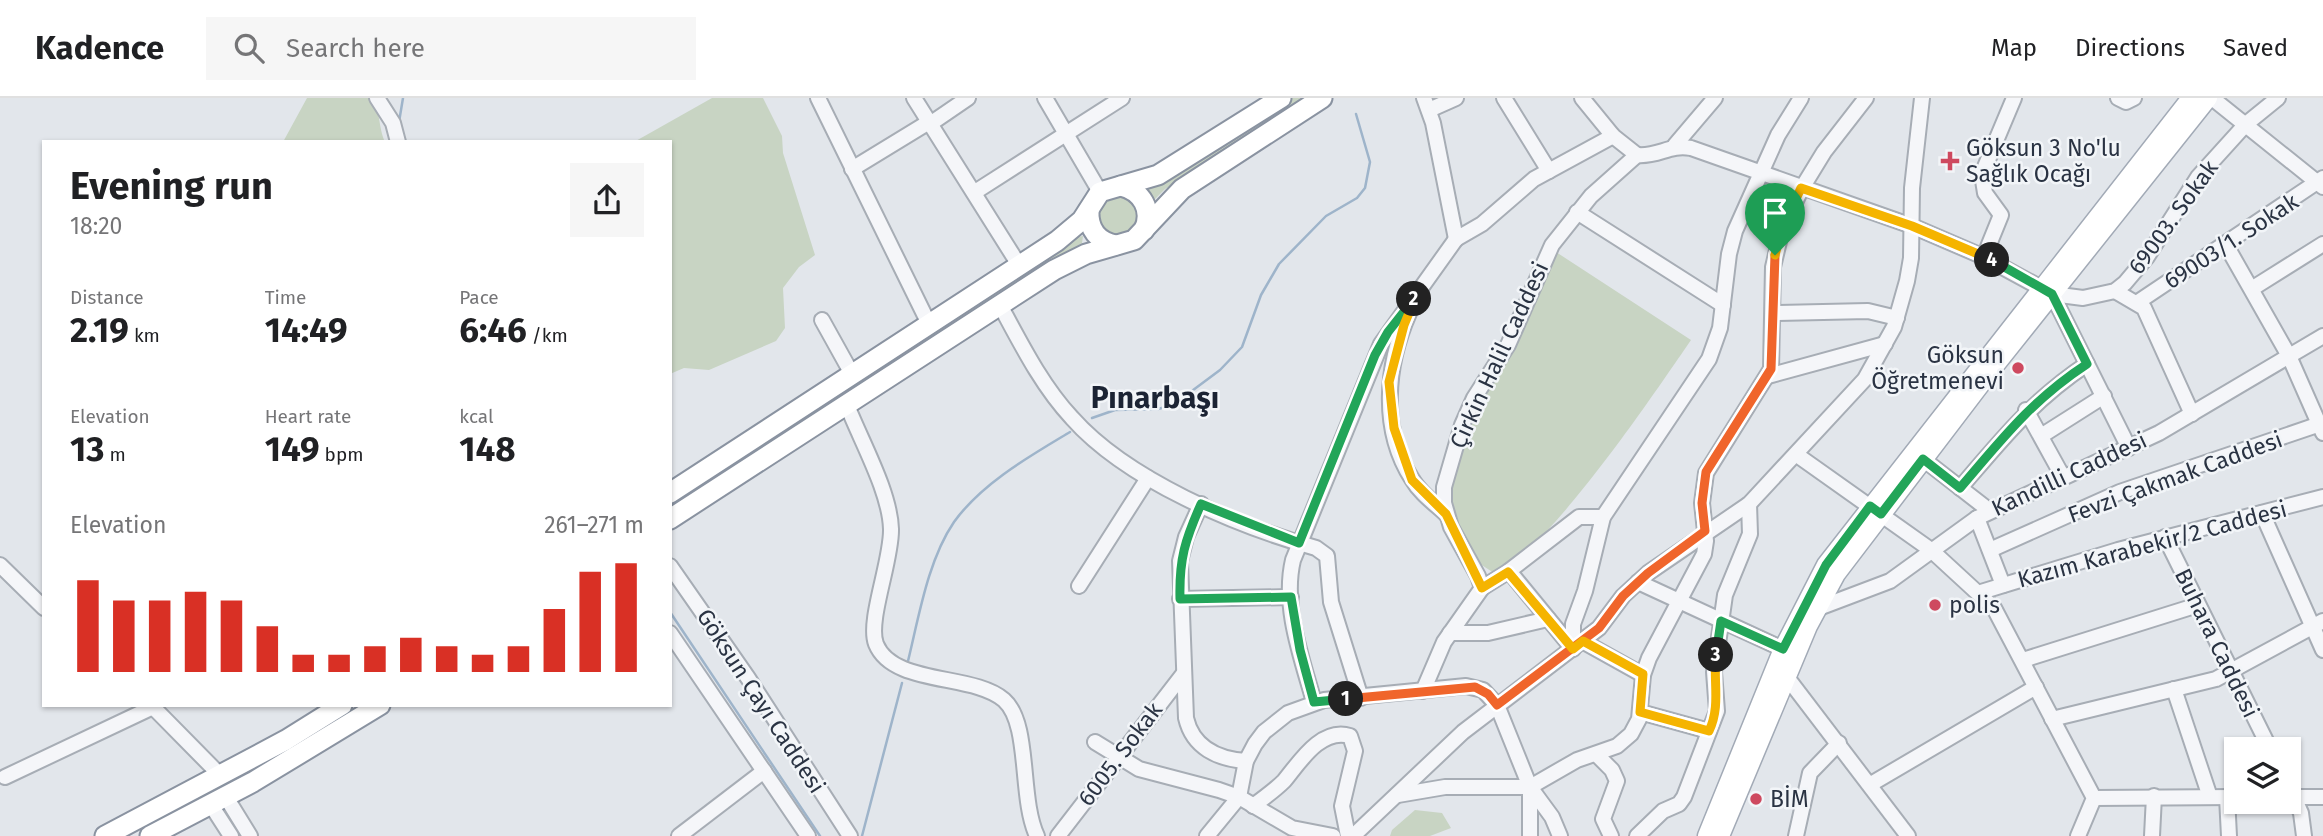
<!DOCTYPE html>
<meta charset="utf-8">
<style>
:root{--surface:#fff;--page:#f6f6f6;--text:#202124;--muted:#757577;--line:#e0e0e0;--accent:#d93025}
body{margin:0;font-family:"Fira Sans",sans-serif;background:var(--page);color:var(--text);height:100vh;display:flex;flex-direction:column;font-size:26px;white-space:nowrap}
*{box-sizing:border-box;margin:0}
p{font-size:23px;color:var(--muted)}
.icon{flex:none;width:38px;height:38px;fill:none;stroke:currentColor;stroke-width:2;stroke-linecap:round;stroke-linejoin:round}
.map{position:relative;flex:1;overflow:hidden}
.side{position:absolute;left:42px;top:42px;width:630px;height:567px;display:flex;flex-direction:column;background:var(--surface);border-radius:0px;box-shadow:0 2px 5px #0004}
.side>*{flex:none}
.controls{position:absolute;left:2224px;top:639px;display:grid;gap:14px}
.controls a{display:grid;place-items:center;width:77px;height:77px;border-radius:0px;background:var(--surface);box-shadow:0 2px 5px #0004;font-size:35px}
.pin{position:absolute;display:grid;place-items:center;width:60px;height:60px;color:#fff;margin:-72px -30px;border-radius:50% 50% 50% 0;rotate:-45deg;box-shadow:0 0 7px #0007}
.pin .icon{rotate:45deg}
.km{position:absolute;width:35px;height:35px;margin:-18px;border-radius:50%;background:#222;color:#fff;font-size:19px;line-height:35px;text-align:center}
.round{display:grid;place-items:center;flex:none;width:74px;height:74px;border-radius:0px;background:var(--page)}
.summary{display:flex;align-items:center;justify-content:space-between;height:119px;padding:0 28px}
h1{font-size:38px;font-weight:700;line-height:52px}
.figures{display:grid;grid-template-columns:repeat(3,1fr);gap:10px;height:119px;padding:7px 28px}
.figures div{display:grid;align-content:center}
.figures b{font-size:35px;font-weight:700}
.figures small{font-size:19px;font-weight:400}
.figures p{font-size:19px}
.chart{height:196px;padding:14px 28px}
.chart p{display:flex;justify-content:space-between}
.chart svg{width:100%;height:126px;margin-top:7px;stroke:var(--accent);stroke-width:6}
header{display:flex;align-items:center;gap:42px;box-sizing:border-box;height:98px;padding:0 35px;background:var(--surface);border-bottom:2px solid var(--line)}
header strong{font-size:33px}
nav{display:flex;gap:38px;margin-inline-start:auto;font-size:24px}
.search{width:490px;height:63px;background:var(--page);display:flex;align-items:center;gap:18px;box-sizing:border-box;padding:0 24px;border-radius:0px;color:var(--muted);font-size:26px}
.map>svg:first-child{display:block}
.green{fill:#c8d4c3}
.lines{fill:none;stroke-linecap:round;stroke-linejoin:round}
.stream{stroke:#9eb4ca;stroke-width:2.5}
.minor-casing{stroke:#a7adb5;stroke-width:18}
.major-casing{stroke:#a2aab6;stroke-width:21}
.highway-casing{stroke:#8a93a1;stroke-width:23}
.minor{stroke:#f5f6f9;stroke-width:14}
.major{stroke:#fff;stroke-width:18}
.highway{stroke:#fff;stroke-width:19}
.split-1-casing{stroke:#fff;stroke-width:14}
.split-2-casing{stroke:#fff;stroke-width:14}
.split-3-casing{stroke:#fff;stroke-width:14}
.split-4-casing{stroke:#fff;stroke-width:14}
.split-5-casing{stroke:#fff;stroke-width:14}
.split-1{stroke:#f0652b;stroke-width:9}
.split-2{stroke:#22a559;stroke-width:9}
.split-3{stroke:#f5b400;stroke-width:9}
.split-4{stroke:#22a559;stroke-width:9}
.split-5{stroke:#f5b400;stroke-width:9}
.poi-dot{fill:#ce495f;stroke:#f2f5f8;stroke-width:2.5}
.labels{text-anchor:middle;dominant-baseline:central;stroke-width:5;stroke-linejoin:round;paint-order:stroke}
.poi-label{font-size:23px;fill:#2a3343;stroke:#f2f5f8;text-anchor:start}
.street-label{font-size:23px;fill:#2a3343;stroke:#f2f5f8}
.district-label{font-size:30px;font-weight:bold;fill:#1c2434;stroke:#f2f5f8}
</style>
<header>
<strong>Kadence</strong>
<div class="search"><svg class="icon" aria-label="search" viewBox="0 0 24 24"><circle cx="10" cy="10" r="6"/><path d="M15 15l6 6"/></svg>Search here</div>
<nav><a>Map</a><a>Directions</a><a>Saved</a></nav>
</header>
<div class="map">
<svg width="2323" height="738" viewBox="0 0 2323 738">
<rect width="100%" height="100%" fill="#e2e6eb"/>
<g class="green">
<path d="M307 0H371C381 12 378 29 385 44H283Z"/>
<path d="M712 0H763L782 38 783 55 815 157 799 169 783 190 785 230 776 243 709 272 684 270 670 276V44H634Z"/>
<path d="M1293 0H1305L1165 91 1154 102 1147 91Z"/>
<circle cx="1118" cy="118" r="20"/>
<path d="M1083 138 1082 145 670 412V402L1078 139Z"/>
<path d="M1556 154 1691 242C1656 293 1546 457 1494 475L1474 462 1451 416V391L1459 357 1477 307 1513 255Z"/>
<path d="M1415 712 1442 715 1451 730 1430 738H1390L1392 732Z"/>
</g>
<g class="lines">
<g class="stream">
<path d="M399 24 403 0"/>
<path d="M1092 320 1115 312 1158 311 1173 307 1220 272 1242 249 1261 197 1279 166 1326 118 1357 100 1365 90 1370 64 1356 16"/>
<path d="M670 514 820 738"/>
<path d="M908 563C919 518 928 462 954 424 982 385 1030 358 1070 334"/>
<path d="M862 738 902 585"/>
</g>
<defs>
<g id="minor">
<path d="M377 0 393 25 398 44"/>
<path d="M818 0 929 226"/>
<path d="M914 0 1019 167"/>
<path d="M1045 0 1100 94"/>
<path d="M1424 0 1433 25 1456 141"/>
<path d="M1504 0 1549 73"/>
<path d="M1582 0 1613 38 1637 57"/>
<path d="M2118 0 2126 4 2134 0"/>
<path d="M2212 0 2323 89"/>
<path d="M1429 12 1456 0"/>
<path d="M930 26 968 0"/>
<path d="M1675 47 1715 0"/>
<path d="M1637 57C1659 59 1669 46 1691 50L1912 128 1984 159 2052 196 2083 200 2115 193 2125 185 2147 159 2198 79 2246 26 2278 0"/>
<path d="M852 71 929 24"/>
<path d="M975 94 1122 0"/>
<path d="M1577 114 1723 207"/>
<path d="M1456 141 1482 126 1534 81 1613 38"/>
<path d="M2226 147 2289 258 2323 335"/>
<path d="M1984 159 2001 117 1985 95 1982 76 2014 0"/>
<path d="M2253 190 2323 146"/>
<path d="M2115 193 2144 210 2192 316"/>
<path d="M2052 196 2129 350"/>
<path d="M2138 204 2323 80"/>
<path d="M1000 207C1021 246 1042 288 1072 320 1127 382 1237 428 1316 450L1327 458 1331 504 1361 600"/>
<path d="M1409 215C1386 267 1380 331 1412 381 1420 395 1434 405 1446 416"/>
<path d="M1773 215 1868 213 1897 220"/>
<path d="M822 222 852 276"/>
<path d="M1768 278 1885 246"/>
<path d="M847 307C861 343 890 394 891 431 892 462 867 523 876 546 893 588 973 575 1004 602 1031 626 1019 700 1037 738"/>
<path d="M2026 312 2063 379"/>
<path d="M2041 338 2104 298"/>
<path d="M1797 357 1931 452 1994 510 2094 700 2078 738"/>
<path d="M1923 361 1990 413"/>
<path d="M1960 390C2002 341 2033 302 2087 266"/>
<path d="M1201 406 1186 439 1180 463 1186 620C1193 650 1218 661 1246 663"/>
<path d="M2262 415 2323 552"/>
<path d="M1977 420 2003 487"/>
<path d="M2165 439 2270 651"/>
<path d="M1990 452 2120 394 2323 325"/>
<path d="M0 467 44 510"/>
<path d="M670 468 748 580 850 738"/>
<path d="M1509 473 1579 419H1603"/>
<path d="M1638 484 1783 551"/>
<path d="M1079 488 1148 380"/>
<path d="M1482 490 1509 473 1573 551V526L1585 493 1603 419 1709 261 1720 230 1729 156 1735 133 1778 37 1801 0"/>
<path d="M1981 494 2118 452 2323 399"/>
<path d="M1180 501 1291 499"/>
<path d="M1816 511 1890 483 1977 420 2159 335 2323 238"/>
<path d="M670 535 808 738"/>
<path d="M1450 535H1488L1548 521"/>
<path d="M1582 543 1643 577"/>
<path d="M2023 562 2198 507"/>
<path d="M1786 578 1908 738"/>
<path d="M2174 591 2210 699"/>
<path d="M1423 593 1444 544 1482 490 1478 478 1451 429 1444 405V389L1462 327 1474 300 1508 247 1552 147 1591 98 1637 57"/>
<path d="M1314 604C1302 561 1282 508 1293 462L1381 246 1456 141"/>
<path d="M151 607 221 678"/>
<path d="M1640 614 1709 633"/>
<path d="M2052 621 2216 581 2323 523"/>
<path d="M1095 644 1139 671 1219 692 1239 699 1292 730 1333 738"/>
<path d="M1596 656 1612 672 1617 683 1603 721 1611 738"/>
<path d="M5 679 153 609"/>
<path d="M1871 686 2036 589"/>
<path d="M2289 688 2301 715 2304 738"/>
<path d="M1398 697 1445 689H1530L1577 662 1617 648 1631 636 1639 621 1643 577 1649 560 1704 456 1706 443 1702 405 1706 375 1771 271 1773 169 1782 131 1802 90 1824 54 1866 0"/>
<path d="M226 699 250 738"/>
<path d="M2227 699 2229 738"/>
<path d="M2289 699H2323"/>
<path d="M2094 700 2236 699"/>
<path d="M211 707 231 738"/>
<path d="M1253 708C1264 700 1275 692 1284 683 1299 665 1321 629 1350 638L1355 653 1342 708 1348 738"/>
<path d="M679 738 764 673"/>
<path d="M1058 738 1184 575"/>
<path d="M1207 738 1239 699 1246 663 1255 646 1264 634 1288 615 1324 602 1466 588 1483 592 1497 607 1530 689 1552 719 1560 738"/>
<path d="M1353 738 1463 634 1599 530 1623 498 1648 475 1749 406 1865 281 1894 229 1907 183 1911 160 1912 90 1922 0"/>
<path d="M1530 738V689"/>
<path d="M1637 738 1663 713 1679 706 1684 699 1717 613 1714 574 1725 497 1750 436 1749 406"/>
<path d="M1796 738 1810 675 1839 645"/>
<path d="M2152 738 2154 698"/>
</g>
<g id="major">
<path d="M1707 738 1783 551 1826 467 2191 0"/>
<path d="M1720 738 1808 528 1836 476 1996 266 2208 0"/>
</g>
<g id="highway">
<path d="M1121 88C1142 93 1153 112 1144 132"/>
<path d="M1089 112C1088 131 1098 144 1116 147"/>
<path d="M670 395 1057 143 1082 122 1100 94 1158 77 1281 0"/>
<path d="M670 421 1054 172 1086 156 1134 142 1182 91 1322 0"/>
<path d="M105 738 286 642 342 607"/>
<path d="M150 738 253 684 380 607"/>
</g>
</defs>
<use href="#minor" class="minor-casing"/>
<use href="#major" class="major-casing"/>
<use href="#highway" class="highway-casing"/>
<use href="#minor" class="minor"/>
<use href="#major" class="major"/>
<use href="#highway" class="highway"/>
</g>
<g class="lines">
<defs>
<path id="split-1" d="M1346 601 1475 589 1488 596 1497 607 1599 530 1623 498 1648 475 1705 433 1702 405 1706 374 1771 271 1775 157"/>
<path id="split-2" d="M1346 601 1314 604 1300 552 1291 499 1180 501C1179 461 1185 442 1201 406L1299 445 1375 257 1388 234 1414 201"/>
<path id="split-3" d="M1414 201 1416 198 1404 227 1389 284 1394 330 1412 382 1446 416 1482 490 1508 474 1573 551 1583 543 1643 576 1640 614 1709 633C1721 608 1713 584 1716 557"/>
<path id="split-4" d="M1716 557 1721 523 1783 551 1826 467 1870 408 1881 416 1923 361 1960 390C2002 341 2032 302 2087 266L2052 196 1992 162"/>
<path id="split-5" d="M1775 157 1782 131 1801 90 1912 128 1992 162"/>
</defs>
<use href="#split-1" class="split-1-casing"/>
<use href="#split-2" class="split-2-casing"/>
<use href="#split-3" class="split-3-casing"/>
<use href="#split-4" class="split-4-casing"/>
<use href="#split-5" class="split-5-casing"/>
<use href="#split-1" class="split-1"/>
<use href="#split-2" class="split-2"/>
<use href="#split-3" class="split-3"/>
<use href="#split-4" class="split-4"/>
<use href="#split-5" class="split-5"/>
</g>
<g class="poi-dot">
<path d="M1946.5 52.5h7v7h7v7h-7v7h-7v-7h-7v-7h7z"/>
<circle cx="2018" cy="270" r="7"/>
<circle cx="1935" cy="507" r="7"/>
<circle cx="1756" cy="701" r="7"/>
</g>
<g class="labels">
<g class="poi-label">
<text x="1966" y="50">Göksun 3 No'lu<tspan x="1966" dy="26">Sağlık Ocağı</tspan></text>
<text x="2004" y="257" text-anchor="end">Göksun<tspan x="2004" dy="26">Öğretmenevi</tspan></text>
<text x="1949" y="507">polis</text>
<text x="1770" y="701">BİM</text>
</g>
<g class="street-label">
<text transform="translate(2173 119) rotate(-54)">69003. Sokak</text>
<text transform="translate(2231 143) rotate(-33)">69003/1. Sokak</text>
<text transform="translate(1499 257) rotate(-65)">Çirkin Halil Caddesi</text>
<text transform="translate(2069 376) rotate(-25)">Kandilli Caddesi</text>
<text transform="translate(2175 379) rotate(-20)">Fevzi Çakmak Caddesi</text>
<text transform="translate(2152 446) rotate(-15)">Kazım Karabekir/2 Caddesi</text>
<text transform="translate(2217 545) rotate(64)">Buhara Caddesi</text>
<text transform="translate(761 603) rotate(57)">Göksun Çayı Caddesi</text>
<text transform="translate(1120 656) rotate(-53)">6005. Sokak</text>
</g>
<g class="district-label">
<text x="1155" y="300">Pınarbaşı</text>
</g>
</g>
</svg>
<div class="controls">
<a><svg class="icon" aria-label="layers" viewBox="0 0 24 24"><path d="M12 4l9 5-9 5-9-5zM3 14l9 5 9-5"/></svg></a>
</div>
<div class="pin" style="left:1775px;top:157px;background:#1e9e55"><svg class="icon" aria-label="arrive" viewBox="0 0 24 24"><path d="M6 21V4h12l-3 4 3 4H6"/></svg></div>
<b class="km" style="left:1346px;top:601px">1</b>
<b class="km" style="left:1414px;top:201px">2</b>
<b class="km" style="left:1716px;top:557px">3</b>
<b class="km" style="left:1992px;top:162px">4</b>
<section class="side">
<div class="summary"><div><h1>Evening run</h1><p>18:20</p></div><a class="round"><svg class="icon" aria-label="share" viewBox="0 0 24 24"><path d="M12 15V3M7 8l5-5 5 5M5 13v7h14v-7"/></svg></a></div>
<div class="figures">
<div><p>Distance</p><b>2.19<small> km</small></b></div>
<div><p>Time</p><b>14:49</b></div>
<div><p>Pace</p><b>6:46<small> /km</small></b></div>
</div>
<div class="figures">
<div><p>Elevation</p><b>13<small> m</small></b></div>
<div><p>Heart rate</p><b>149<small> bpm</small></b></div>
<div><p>kcal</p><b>148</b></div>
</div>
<div class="chart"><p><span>Elevation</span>261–271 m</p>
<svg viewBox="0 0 160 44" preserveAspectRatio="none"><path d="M5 44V12M15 44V19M25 44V19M35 44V16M45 44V19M55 44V28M65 44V38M75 44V38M85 44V35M95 44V32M105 44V35M115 44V38M125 44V35M135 44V22M145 44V9M155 44V6"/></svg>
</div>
</section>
</div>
